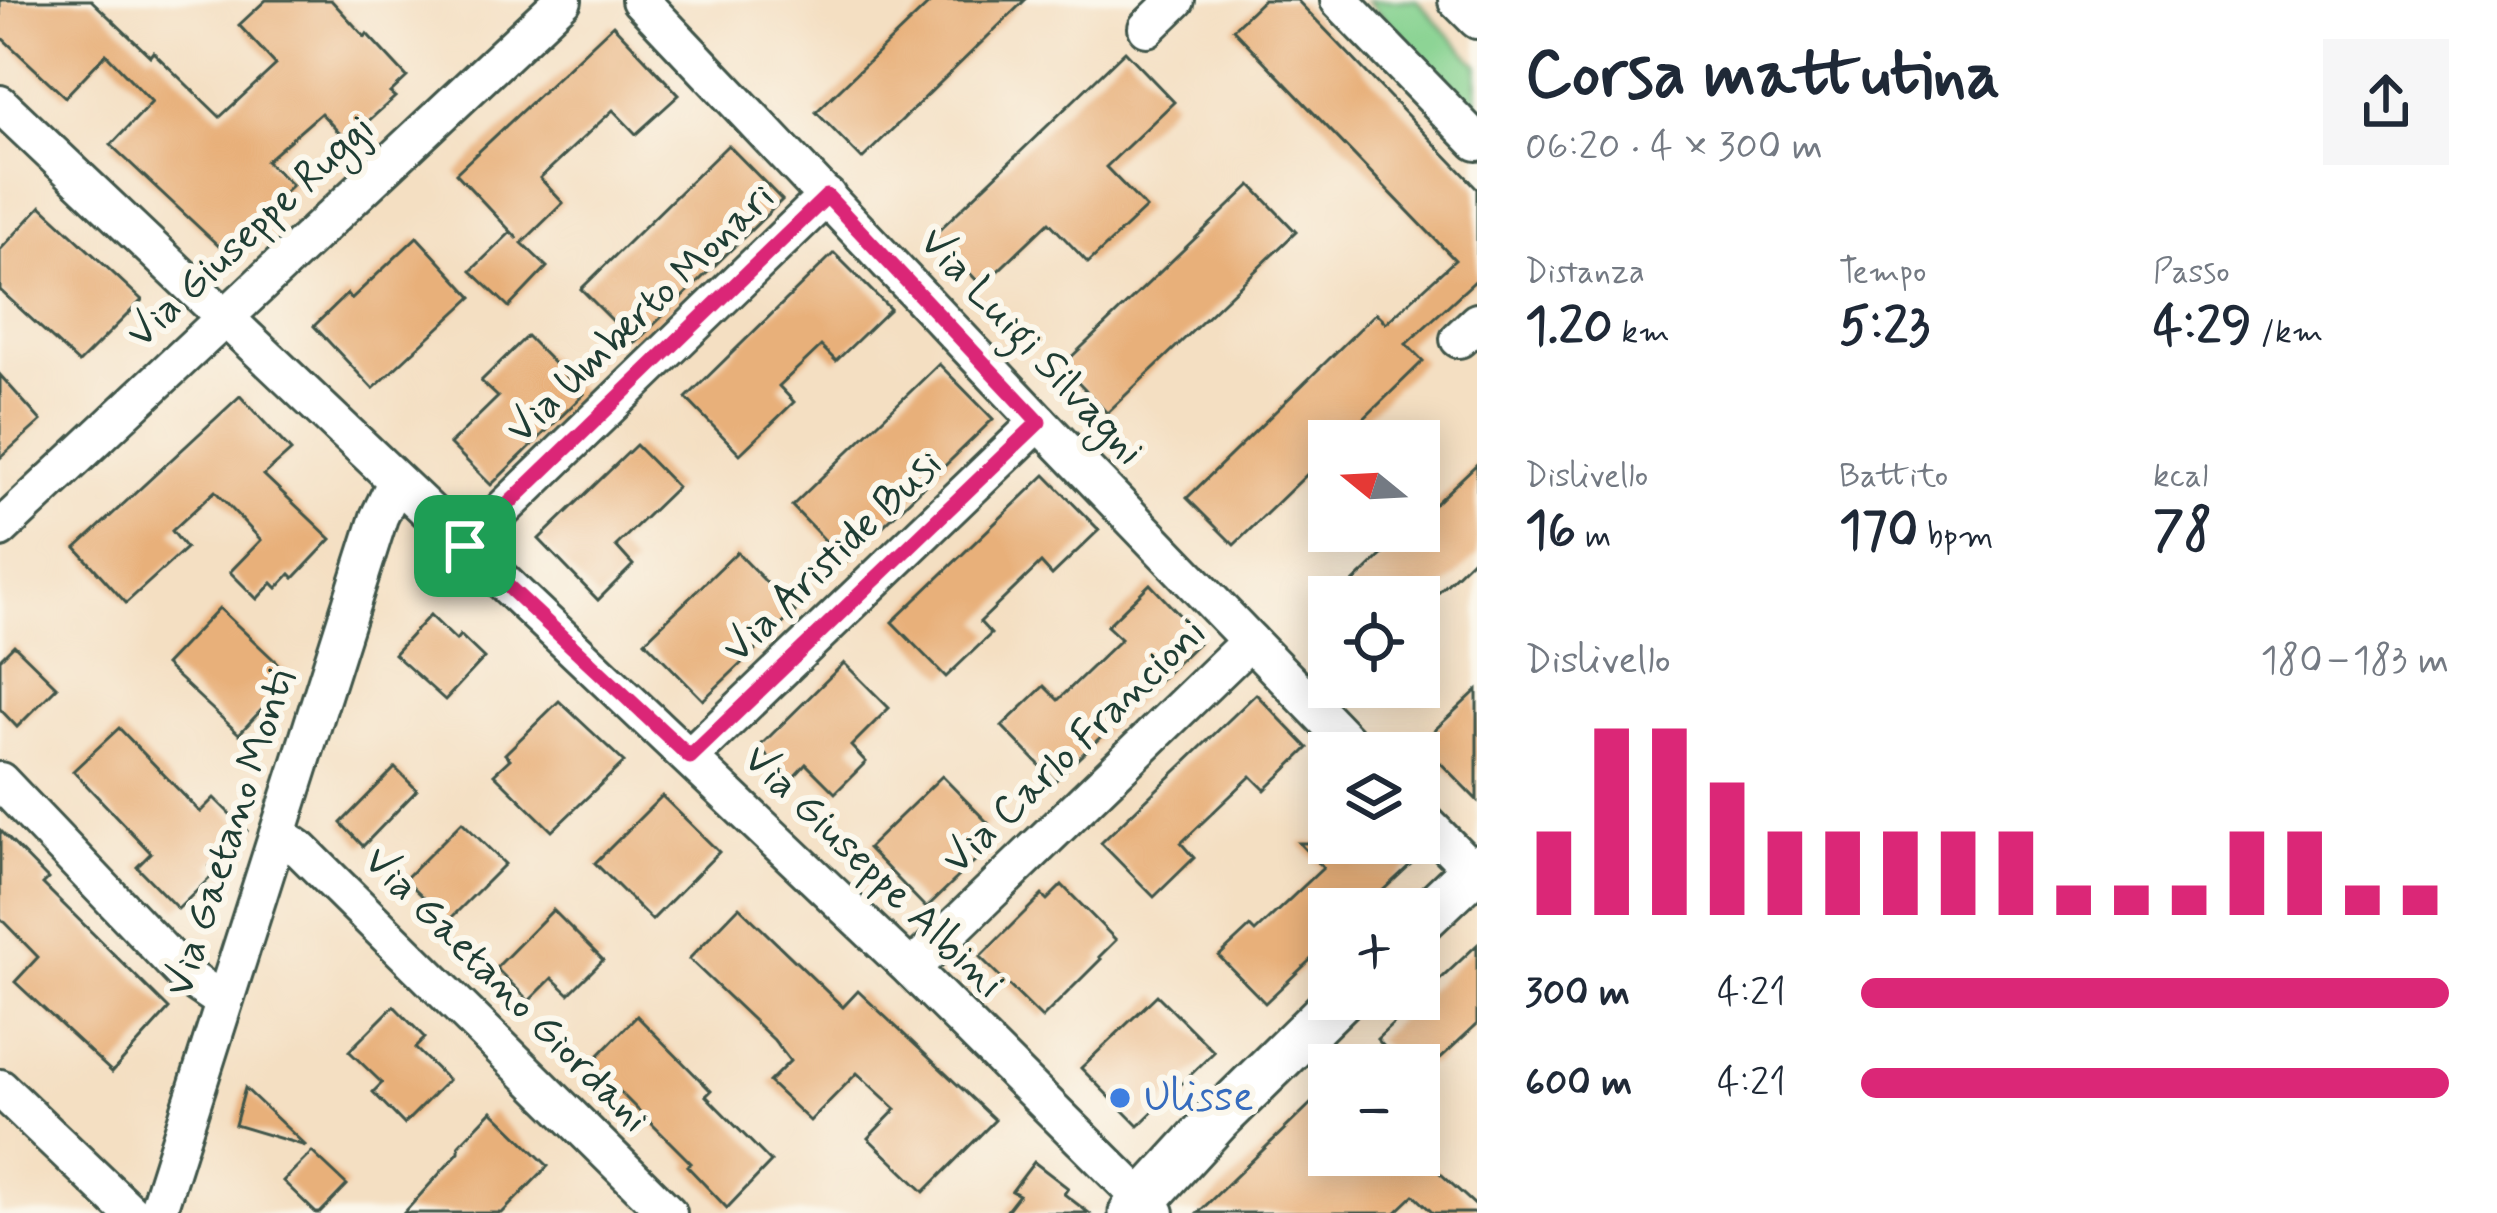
<!DOCTYPE html>
<html lang="it">
<meta charset="utf-8">
<style>
:root{--surface:#fff;--page:#f6f6f7;--text:#1f2937;--muted:#747a83;--accent:#db2777}
body{margin:0;font-family:Mynerve,sans-serif;background:var(--page);color:var(--text);height:100vh;display:flex;flex-direction:column;font-size:45px;white-space:nowrap}
*{box-sizing:border-box;margin:0}
p{font-size:39px;color:var(--muted)}
.icon{flex:none;width:66px;height:66px;fill:none;stroke:currentColor;stroke-width:2;stroke-linecap:round;stroke-linejoin:round}
.map{position:relative;flex:1;overflow:hidden}
.side{display:flex;flex-direction:column;background:var(--surface);width:1020px}
.side>*{flex:none}
.needle{width:78px;rotate:288deg}
.tools{position:absolute;left:1308px;top:420px;display:grid;gap:24px}
.tools a{display:grid;place-items:center;width:132px;height:132px;border-radius:0px;background:var(--surface);box-shadow:0 6px 30px #0003;font-size:60px}
.pin{position:absolute;display:grid;place-items:center;width:102px;height:102px;color:#fff;margin:-51px;border-radius:24px;box-shadow:0 6px 18px #0006}
.round{display:grid;place-items:center;flex:none;width:126px;height:126px;border-radius:0px;background:var(--page)}
.headline{display:flex;align-items:center;justify-content:space-between;height:204px;padding:0 48px}
h1{font-size:66px;font-weight:700;line-height:90px}
.metrics{display:grid;grid-template-columns:repeat(3,1fr);gap:18px;height:204px;padding:12px 48px}
.metrics div{display:grid;align-content:center}
.metrics b{font-size:51px;font-weight:700}
.metrics small{font-size:33px;font-weight:400}
.metrics p{font-size:33px}
.chart{height:336px;padding:24px 48px}
.chart p{display:flex;justify-content:space-between}
.chart svg{width:100%;height:216px;margin-top:12px;stroke:var(--accent);stroke-width:6}
ul{padding:0 48px;list-style:none;font-size:39px}
li{display:grid;grid-template-columns:192px 144px 1fr;align-items:center;height:90px}
li i{height:30px;border-radius:15px;background:var(--accent)}
main{display:flex;flex:1;min-height:0}
.map>svg:first-child{display:block}
.green{fill:#86d290;stroke:#528862;stroke-width:3}
.building{fill:#e8b07a}
.lines{fill:none;stroke-linecap:round;stroke-linejoin:round}
.minor-casing{stroke:#3f5549;stroke-width:42}
.major-casing{stroke:#3f5549;stroke-width:51}
.minor{stroke:#fff;stroke-width:36}
.major{stroke:#fff;stroke-width:45}
.route-casing{stroke:#fff;stroke-width:24}
.route{stroke:#db2777;stroke-width:15}
.shop-dot{fill:#3f7fe0;stroke:#fbf7ec;stroke-width:4.5}
.labels{text-anchor:middle;dominant-baseline:central;stroke-width:12;stroke-linejoin:round;paint-order:stroke}
.street-label{font-size:42px;fill:#1f3d34;stroke:#fbf7ec}
.shop-label{font-size:42px;fill:#366cbe;stroke:#fbf7ec;text-anchor:start}
</style>
<main>
<div class="map">
<svg width="1477" height="1213" viewBox="0 0 1477 1213">
<rect width="100%" height="100%" fill="#fbf7ec"/>
<filter id="ink" filterUnits="userSpaceOnUse"><feTurbulence type="fractalNoise" baseFrequency=".00833" numOctaves="2"/><feDisplacementMap in="SourceGraphic" scale="24" xChannelSelector="R" yChannelSelector="G"/><feConvolveMatrix kernelMatrix="1 2 1 2 8 2 1 2 1" color-interpolation-filters="sRGB"/></filter>
<filter id="wash" filterUnits="userSpaceOnUse"><feTurbulence type="fractalNoise" baseFrequency=".004" numOctaves="4" result="noise"/><feDisplacementMap in="SourceGraphic" scale="48" xChannelSelector="R" yChannelSelector="G"/><feGaussianBlur stdDeviation="2.7" result="paint"/><feColorMatrix in="noise" values="0 0 0 0 0 0 0 0 0 0 0 0 0 0 0 0 0 1.4 0 .05"/><feComposite in="paint" operator="in"/></filter>
<g filter="url(#wash)">
<rect width="100%" height="100%" fill="#f4dfc2"/>
<path class="green" d="M1367 0H1416L1477 65V117Z"/>
<g id="blocks">
<g class="building">
<path d="M0 0H91L150 56 153 52 220 117 276 65 239 25 266 0H331L365 37 367 34 407 77 390 93 395 97 364 125 360 121 343 137 321 113 266 161 292 185 223 250 111 145 152 102 106 54 65 97 0 36Z"/>
<path d="M933 0H1025L862 159 816 112Z"/>
<path d="M1263 0H1297L1477 188V284L1475 281 1406 344 1423 361 1341 441H1329V453L1234 545 1187 498 1376 313 1386 323 1455 260 1233 29Z"/>
<path d="M613 25 679 95 636 134 613 110 540 178 563 203 522 243 547 267 509 307 471 271 511 232 518 239 456 173Z"/>
<path d="M1125 51 1174 102 1106 167 1146 208 1088 263 1049 222 982 286 934 235Z"/>
<path d="M728 145 782 200 635 343 581 289Z"/>
<path d="M1251 185 1296 232 1107 413 1062 366Z"/>
<path d="M41 206 142 300 79 363 0 290V250Z"/>
<path d="M417 237 472 297 373 389 314 326 347 294 351 299Z"/>
<path d="M834 253 890 309 836 361 821 346 779 386 794 402 740 454 686 398Z"/>
<path d="M527 336 584 394 491 485 450 444 498 397 481 381Z"/>
<path d="M939 364 993 419 846 562 792 506Z"/>
<path d="M0 375 41 421 0 458Z"/>
<path d="M240 396 291 451 264 475 331 539 294 578 290 574 277 588 272 583 257 599 230 572 261 540 215 491 172 531 186 548 126 603 76 548Z"/>
<path d="M636 445 677 487 616 546 633 565 598 600 539 539Z"/>
<path d="M1477 464V555L1434 597H1338L1407 531H1419V519Z"/>
<path d="M1045 475 1099 530 1052 575 1041 563 980 622 991 634 946 677 892 622Z"/>
<path d="M737 552 795 612 703 700 645 641Z"/>
<path d="M1150 584 1202 639 1055 781 1002 726 1044 686 1058 700 1121 639 1107 626Z"/>
<path d="M219 608 292 677 239 734 165 665Z"/>
<path d="M430 615 456 640 460 635 484 658 445 700 394 654Z"/>
<path d="M14 645 57 687 17 727 0 709V659Z"/>
<path d="M844 663 889 708 851 746 866 762 835 793 806 764 791 780 759 747Z"/>
<path d="M1477 690V800L1421 743Z"/>
<path d="M1256 694 1308 748 1265 790 1251 776 1181 843 1194 858 1154 897 1101 843Z"/>
<path d="M559 701 624 762 552 831 494 774 510 759 505 754Z"/>
<path d="M119 728 200 812 214 798 247 831 210 866 216 872 178 909 137 867 151 853 73 771Z"/>
<path d="M395 768 417 790 363 846 341 823Z"/>
<path d="M942 776 988 823 968 843 980 856 926 908 868 848Z"/>
<path d="M662 796 719 852 652 920 595 863Z"/>
<path d="M462 822 505 864 448 921 405 879Z"/>
<path d="M0 830 48 879 43 884 169 1009 112 1072 15 982 38 957 0 918Z"/>
<path d="M1299 843H1394L1412 863 1363 909H1329V942L1265 1003 1219 956 1250 927 1255 932 1323 868Z"/>
<path d="M1062 885 1116 940 1099 957 1101 959 1042 1018 980 957 1042 895 1047 900Z"/>
<path d="M739 907 843 1007 858 991 995 1120 924 1192 868 1138 896 1109 857 1073 810 1121 769 1082 790 1061 774 1040 689 959Z"/>
<path d="M553 910 603 960 569 994 552 978 529 1001 496 968Z"/>
<path d="M1477 945V1024L1433 1065H1401L1377 1039Z"/>
<path d="M1157 995 1214 1052 1138 1126 1081 1068Z"/>
<path d="M394 1006 425 1038 415 1048 448 1080 404 1124 373 1092 382 1083 349 1051Z"/>
<path d="M637 1016 711 1091 706 1096 771 1162 727 1208 687 1166 691 1163 591 1063Z"/>
<path d="M1329 1086V1155H1420L1477 1207V1213H1433L1414 1195 1395 1213H1198Z"/>
<path d="M245 1088 306 1146 235 1125Z"/>
<path d="M492 1111 548 1166 502 1213H404L459 1152V1145Z"/>
<path d="M312 1152 347 1185 320 1213H316L283 1181Z"/>
<path d="M1034 1162 1068 1188 1064 1194 1089 1213H1005L1019 1195 1012 1191Z"/>
</g>
</g>
</g>
<g filter="url(#ink)">
<use href="#blocks" fill-opacity="0" stroke="#3f5549" stroke-width="3"/>
<g class="lines">
<defs>
<g id="minor">
<path d="M640 0 1039 422 1358 753"/>
<path d="M1339 0 1477 142"/>
<path d="M1457 0 1477 20"/>
<path d="M1147 28 1176 0"/>
<path d="M0 104 911 969 1156 1213"/>
<path d="M1459 339 1477 322"/>
<path d="M0 529 563 0"/>
<path d="M465 546 827 196"/>
<path d="M690 757 1039 422"/>
<path d="M0 781 186 976 224 1002"/>
<path d="M1419 816 1477 875"/>
<path d="M278 834 301 850 668 1213"/>
<path d="M911 969 1250 641"/>
<path d="M0 1088 131 1213"/>
<path d="M157 1213 379 517 396 482"/>
</g>
<g id="major">
<path d="M1419 922 1477 867"/>
<path d="M1132 1213 1216 1121 1340 999"/>
</g>
</defs>
<use href="#minor" class="minor-casing"/>
<use href="#major" class="major-casing"/>
<use href="#minor" class="minor"/>
<use href="#major" class="major"/>
</g>
</g>
<g class="lines" filter="url(#ink)">
<defs>
<path id="route" d="M827 196 1039 422 690 757 465 546Z"/>
</defs>
<use href="#route" class="route-casing"/>
<use href="#route" class="route"/>
</g>
<circle class="shop-dot" cx="1120" cy="1098" r="12"/>
<g class="labels">
<g class="street-label">
<text transform="translate(251 232) rotate(-43)">Via Giuseppe Ruggi</text>
<text transform="translate(641 314) rotate(-44)">Via Umberto Monari</text>
<text transform="translate(1031 347) rotate(47)">Via Luigi Silvagni</text>
<text transform="translate(833 557) rotate(-44)">Via Aristide Busi</text>
<text transform="translate(1075 747) rotate(-44)">Via Carlo Francioni</text>
<text transform="translate(231 833) rotate(-72)">Via Gaetano Monti</text>
<text transform="translate(873 872) rotate(44)">Via Giuseppe Albini</text>
<text transform="translate(506 990) rotate(45)">Via Gaetano Giordani</text>
</g>
<g class="shop-label">
<text x="1144" y="1098">Ulisse</text>
</g>
</g>
</svg>
<div class="tools">
<a><svg class="needle" viewBox="-14 -14 28 28"><path d="M0-13l5 13h-10z" fill="#e53935"/><path d="M0 13l5-13h-10z" fill="#747a83"/></svg></a>
<a><svg class="icon" aria-label="locate" viewBox="0 0 24 24"><circle cx="12" cy="12" r="6"/><path d="M12 2v4M12 18v4M2 12h4M18 12h4"/></svg></a>
<a><svg class="icon" aria-label="layers" viewBox="0 0 24 24"><path d="M12 4l9 5-9 5-9-5zM3 14l9 5 9-5"/></svg></a>
<a>+</a>
<a>−</a>
</div>
<div class="pin" style="left:465px;top:546px;background:#1e9e55"><svg class="icon" aria-label="arrive" viewBox="0 0 24 24"><path d="M6 21V4h12l-3 4 3 4H6"/></svg></div>
</div>
<section class="side">
<div class="headline"><div><h1>Corsa mattutina</h1><p>06:20 · 4 × 300 m</p></div><a class="round"><svg class="icon" aria-label="share" viewBox="0 0 24 24"><path d="M12 15V3M7 8l5-5 5 5M5 13v7h14v-7"/></svg></a></div>
<div class="metrics">
<div><p>Distanza</p><b>1.20<small> km</small></b></div>
<div><p>Tempo</p><b>5:23</b></div>
<div><p>Passo</p><b>4:29<small> /km</small></b></div>
</div>
<div class="metrics">
<div><p>Dislivello</p><b>16<small> m</small></b></div>
<div><p>Battito</p><b>170<small> bpm</small></b></div>
<div><p>kcal</p><b>78</b></div>
</div>
<div class="chart"><p><span>Dislivello</span>180–183 m</p>
<svg viewBox="0 0 160 44" preserveAspectRatio="none"><path d="M5 44V27M15 44V6M25 44V6M35 44V17M45 44V27M55 44V27M65 44V27M75 44V27M85 44V27M95 44V38M105 44V38M115 44V38M125 44V27M135 44V27M145 44V38M155 44V38"/></svg>
</div>
<ul>
<li><b>300 m</b>4:21<i style="width:100%"></i></li>
<li><b>600 m</b>4:21<i style="width:100%"></i></li>
</ul>
</section>
</main>
